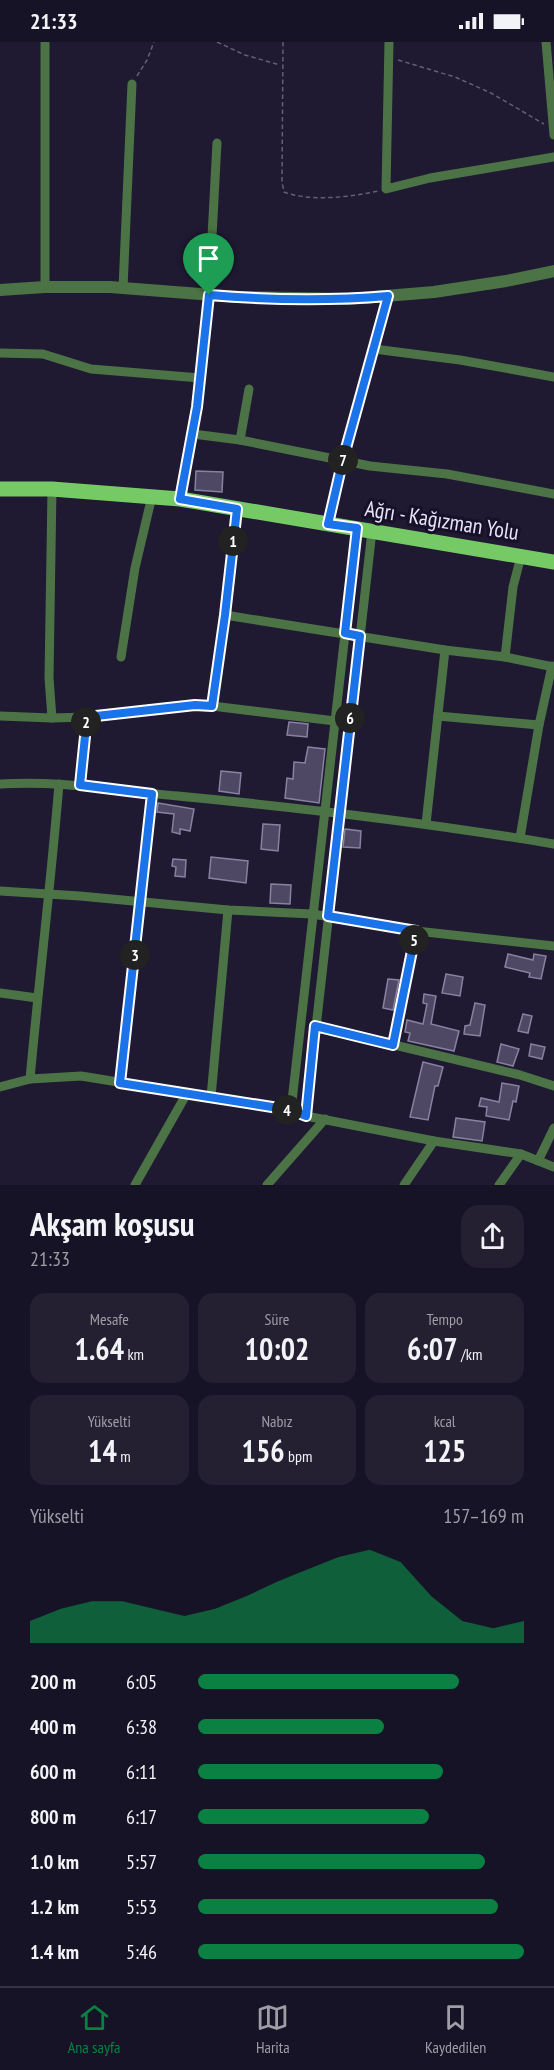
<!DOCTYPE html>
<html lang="tr">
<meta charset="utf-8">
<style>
:root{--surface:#171326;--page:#242032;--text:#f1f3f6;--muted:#9e9ea7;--line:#363243;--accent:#0b8043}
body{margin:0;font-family:"PT Sans Narrow",sans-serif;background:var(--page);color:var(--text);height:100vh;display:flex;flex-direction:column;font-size:22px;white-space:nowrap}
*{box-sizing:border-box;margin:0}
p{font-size:20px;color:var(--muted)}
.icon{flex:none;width:33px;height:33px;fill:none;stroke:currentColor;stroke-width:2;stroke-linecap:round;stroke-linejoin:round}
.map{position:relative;height:1143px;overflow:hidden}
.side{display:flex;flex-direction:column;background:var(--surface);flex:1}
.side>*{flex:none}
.pin{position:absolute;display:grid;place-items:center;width:51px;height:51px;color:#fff;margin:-62px -26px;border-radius:50% 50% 50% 0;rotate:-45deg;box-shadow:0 0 6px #0007}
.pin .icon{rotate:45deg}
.km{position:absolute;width:30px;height:30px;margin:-15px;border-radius:50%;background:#222;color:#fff;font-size:16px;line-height:30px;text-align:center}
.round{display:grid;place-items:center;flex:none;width:63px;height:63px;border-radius:18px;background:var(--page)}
.overview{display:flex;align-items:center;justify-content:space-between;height:102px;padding:0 30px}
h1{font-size:33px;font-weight:600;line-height:45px}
.stats{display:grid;grid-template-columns:repeat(3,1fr);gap:9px;height:102px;padding:6px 30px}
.stats div{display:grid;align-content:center;border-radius:15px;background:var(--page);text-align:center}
.stats b{font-size:30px;font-weight:600}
.stats small{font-size:16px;font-weight:400}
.stats p{font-size:16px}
.chart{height:168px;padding:12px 30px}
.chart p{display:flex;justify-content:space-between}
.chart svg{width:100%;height:108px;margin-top:6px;fill:var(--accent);opacity:.7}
ul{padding:0 30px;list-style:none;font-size:20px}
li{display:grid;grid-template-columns:96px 72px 1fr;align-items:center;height:45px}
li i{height:15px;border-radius:8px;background:var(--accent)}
.status{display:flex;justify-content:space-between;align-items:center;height:42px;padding:0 30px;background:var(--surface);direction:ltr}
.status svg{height:16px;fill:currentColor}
.tabs{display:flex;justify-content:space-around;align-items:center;height:84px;border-top:2px solid var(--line);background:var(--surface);font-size:16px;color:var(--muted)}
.tabs a{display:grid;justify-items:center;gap:3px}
.tabs .current{color:var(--accent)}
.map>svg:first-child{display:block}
.building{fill:#4e4865;stroke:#8882a2;stroke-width:1.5}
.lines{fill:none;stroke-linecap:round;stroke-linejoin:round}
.path{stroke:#635f75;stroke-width:1.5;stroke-dasharray:4.5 3;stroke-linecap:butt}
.minor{stroke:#4c7345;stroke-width:9}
.tertiary{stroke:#4c7345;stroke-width:12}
.primary{stroke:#76ca66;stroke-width:15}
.route-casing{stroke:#fff;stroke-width:12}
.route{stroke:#1a73e8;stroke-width:8}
.labels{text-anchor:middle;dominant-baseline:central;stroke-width:6;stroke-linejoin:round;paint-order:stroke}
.street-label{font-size:22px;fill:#e6e4f5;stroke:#161028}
</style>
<div class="status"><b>21:33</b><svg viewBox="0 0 49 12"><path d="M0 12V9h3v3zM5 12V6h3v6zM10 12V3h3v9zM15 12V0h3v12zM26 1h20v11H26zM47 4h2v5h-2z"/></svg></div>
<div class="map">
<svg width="554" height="1143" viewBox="0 0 554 1143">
<rect width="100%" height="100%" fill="#1f1932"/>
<g class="building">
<path d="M196 429 223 430 222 450 195 448Z"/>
<path d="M289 680 308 682 307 695 287 693Z"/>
<path d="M308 705 325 707 319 761 285 756 287 736 293 737 294 720 305 721Z"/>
<path d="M221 729 241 731 239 752 219 749Z"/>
<path d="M158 761 194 767 190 789 180 787V792L172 790 174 772 157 770Z"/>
<path d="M263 782 280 783 278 809 261 807Z"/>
<path d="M345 787 361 789 360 806 343 805Z"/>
<path d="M211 815 248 819 246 841 209 836Z"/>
<path d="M173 817 186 818 185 835 175 834 176 825 172 824Z"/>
<path d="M271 842 291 843 290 862 270 861Z"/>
<path d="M508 912 533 918 534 912 546 914 541 937 529 935 530 931 505 925Z"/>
<path d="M446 932 463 935 460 954 442 951Z"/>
<path d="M388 937 399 938 393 968 383 966Z"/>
<path d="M424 952 436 954 431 982 459 989 454 1009 408 999 410 991 405 990 407 978 423 982 427 962 423 961Z"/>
<path d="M475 961 485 963 480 994 464 992 465 984 470 983Z"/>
<path d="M523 972 532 974 528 991 518 989Z"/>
<path d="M501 1002 519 1007 513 1024 497 1020Z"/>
<path d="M531 1002 545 1005 542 1017 529 1014Z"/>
<path d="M423 1020 443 1025 438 1044H435L428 1078 410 1075Z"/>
<path d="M502 1041 519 1044 516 1060 513 1059 509 1078 486 1074 487 1065 479 1064 481 1056 499 1060Z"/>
<path d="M456 1076 485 1080 482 1099 453 1095Z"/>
</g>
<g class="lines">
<g class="path">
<path d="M217 0 245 13 280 23"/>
<path d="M283 0 282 140 284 150C309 160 352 155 378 149"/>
<path d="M398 18 455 35 491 51 544 82"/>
<path d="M137 34 147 18 154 0"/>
</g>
<g class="minor">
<path d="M45 0V245"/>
<path d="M389 0 386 147 430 136 554 115"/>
<path d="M546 0 554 93"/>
<path d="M123 246 132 42"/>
<path d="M374 307 460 318 554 335"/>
<path d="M0 311 43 312 91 327 200 336"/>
<path d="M193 392 240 398 370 424 447 432 554 452"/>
<path d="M240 398 249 347"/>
<path d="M52 447 49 636 52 676"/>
<path d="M180 457C186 427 192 397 197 367 209 279 212 190 217 101"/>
<path d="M328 482 343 417 389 254"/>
<path d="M225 573 445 608 505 615 554 625"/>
<path d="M121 615 135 526 152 454"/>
<path d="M505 615 513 545 521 514"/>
<path d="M212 664 225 573 237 467"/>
<path d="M0 674 52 676 87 675 195 663 212 664 335 679"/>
<path d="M438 674 539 683"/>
<path d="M0 742C60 738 118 749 178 754 304 766 429 781 554 802"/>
<path d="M80 743 87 675"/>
<path d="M426 782 445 608"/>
<path d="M520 796 539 683 552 624"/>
<path d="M0 849 80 854 228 868 312 872 416 889 554 904"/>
<path d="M0 951 37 956"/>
<path d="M315 984 520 1033 554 1044"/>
<path d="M393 1003 416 889"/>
<path d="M30 1037C39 938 51 840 59 742"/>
<path d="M120 1041 152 752"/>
<path d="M0 1045 30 1037 81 1034 291 1068 306 1074 434 1099 521 1112 554 1125"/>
<path d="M211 1055 228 868"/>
<path d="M291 1068 357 486"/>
<path d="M306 1074 372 489"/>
<path d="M538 1119 554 1086"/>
<path d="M135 1143 187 1051"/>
<path d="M267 1143 325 1077"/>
<path d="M404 1143 434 1099"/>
<path d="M499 1143 521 1112"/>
</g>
<path class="tertiary" d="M0 248 45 245H110L239 255 349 257 434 250 506 239 554 229"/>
<path class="primary" d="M0 447H52L180 457 554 520"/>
</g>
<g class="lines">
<defs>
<path id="route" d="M209 253C268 258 329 259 388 254L343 417 328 482 357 486 345 591 360 594 328 874 416 889 393 1003 315 984 306 1074 291 1068 120 1041 152 752 80 743 87 675 195 663 212 664 225 573 237 467 180 457 197 365Z"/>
</defs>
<use href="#route" class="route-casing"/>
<use href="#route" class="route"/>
</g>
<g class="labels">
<g class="street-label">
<text transform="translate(442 478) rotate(9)">Ağrı - Kağızman Yolu</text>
</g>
</g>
</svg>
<div class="pin" style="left:209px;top:253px;background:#1e9e55"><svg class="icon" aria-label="arrive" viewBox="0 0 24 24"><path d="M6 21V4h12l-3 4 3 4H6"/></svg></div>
<b class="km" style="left:233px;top:499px">1</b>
<b class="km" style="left:86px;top:680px">2</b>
<b class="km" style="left:135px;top:913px">3</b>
<b class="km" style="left:287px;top:1068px">4</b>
<b class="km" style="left:414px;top:898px">5</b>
<b class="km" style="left:350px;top:676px">6</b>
<b class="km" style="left:343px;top:418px">7</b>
</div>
<section class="side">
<div class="overview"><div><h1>Akşam koşusu</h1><p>21:33</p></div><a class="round"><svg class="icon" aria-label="share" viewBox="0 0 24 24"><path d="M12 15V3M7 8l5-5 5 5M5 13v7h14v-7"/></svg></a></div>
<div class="stats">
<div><p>Mesafe</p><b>1.64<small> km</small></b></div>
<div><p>Süre</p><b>10:02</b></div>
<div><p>Tempo</p><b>6:07<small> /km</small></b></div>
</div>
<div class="stats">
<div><p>Yükselti</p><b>14<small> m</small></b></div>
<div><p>Nabız</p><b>156<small> bpm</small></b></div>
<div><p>kcal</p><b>125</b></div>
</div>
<div class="chart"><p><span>Yükselti</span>157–169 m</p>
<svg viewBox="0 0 160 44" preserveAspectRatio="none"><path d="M0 44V35L10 30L20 27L30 27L40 30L50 33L60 30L70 25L80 19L90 14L100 9L110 6L120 11L130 25L140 35L150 38L160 35V44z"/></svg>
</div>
<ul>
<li><b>200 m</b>6:05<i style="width:80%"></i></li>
<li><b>400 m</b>6:38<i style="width:57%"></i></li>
<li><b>600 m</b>6:11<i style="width:75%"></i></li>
<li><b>800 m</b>6:17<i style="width:71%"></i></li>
<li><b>1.0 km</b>5:57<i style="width:88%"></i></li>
<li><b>1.2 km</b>5:53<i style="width:92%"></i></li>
<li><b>1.4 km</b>5:46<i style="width:100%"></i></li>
</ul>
</section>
<nav class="tabs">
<a class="current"><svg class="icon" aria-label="home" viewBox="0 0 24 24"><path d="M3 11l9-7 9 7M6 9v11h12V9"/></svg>Ana sayfa</a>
<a><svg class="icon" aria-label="map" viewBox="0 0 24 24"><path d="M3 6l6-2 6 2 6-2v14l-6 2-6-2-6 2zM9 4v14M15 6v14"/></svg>Harita</a>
<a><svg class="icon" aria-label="saved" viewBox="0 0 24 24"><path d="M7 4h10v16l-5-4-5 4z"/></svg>Kaydedilen</a>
</nav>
